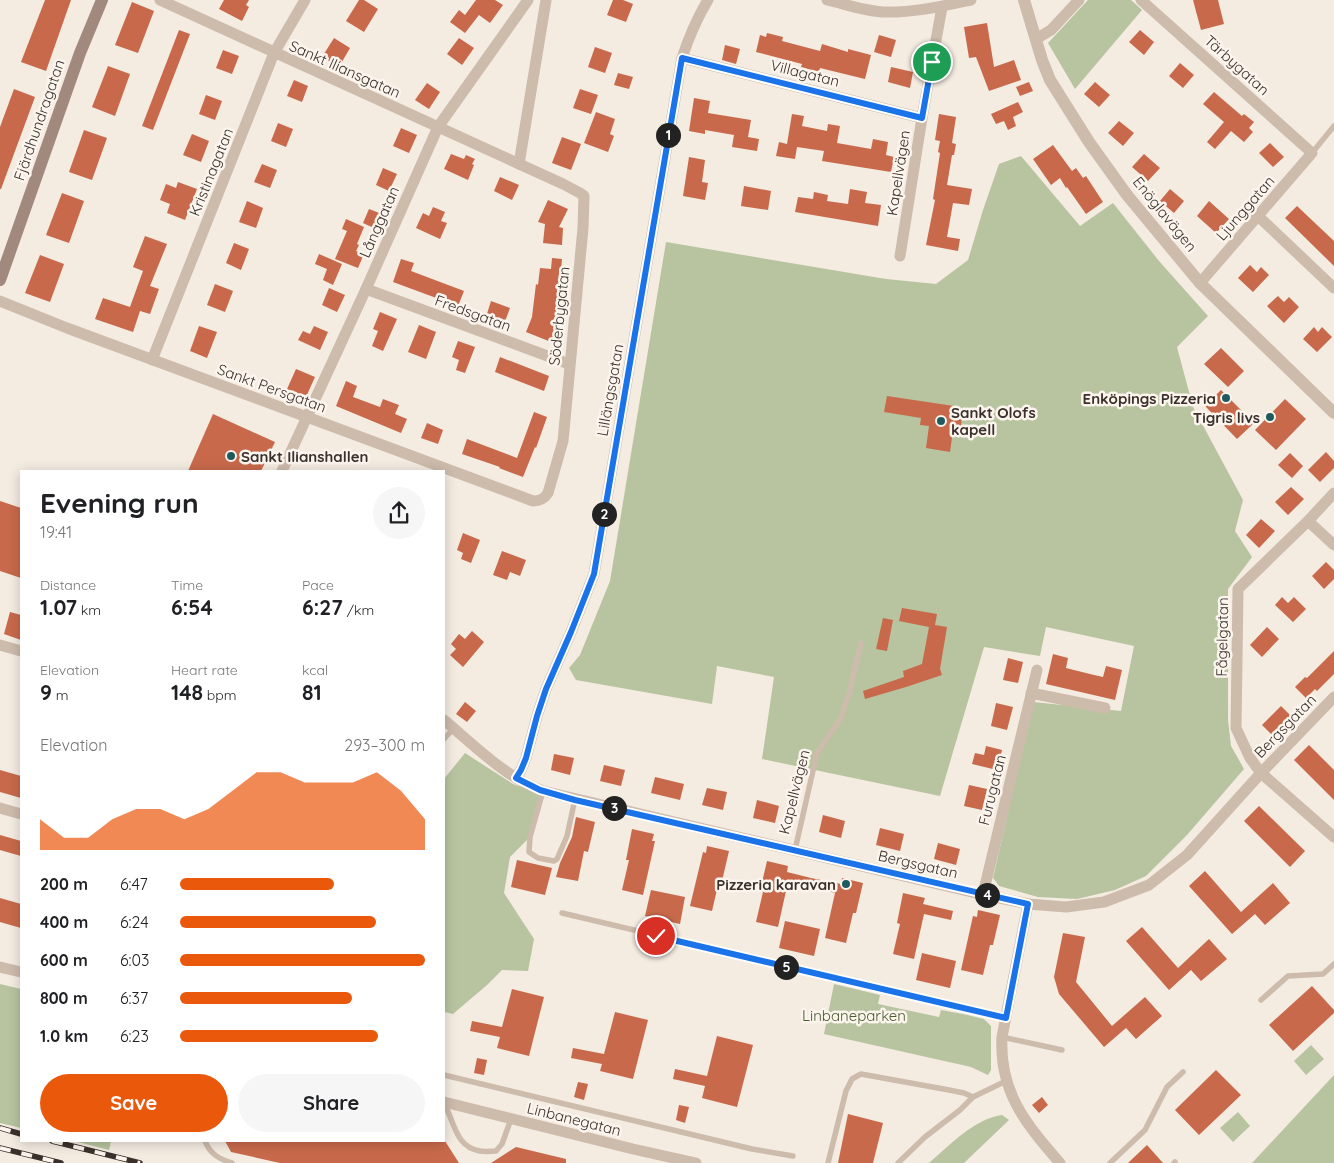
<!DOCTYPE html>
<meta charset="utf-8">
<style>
:root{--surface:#fff;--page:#f6f6f6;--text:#202124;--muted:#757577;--accent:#ea580c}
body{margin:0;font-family:Quicksand,sans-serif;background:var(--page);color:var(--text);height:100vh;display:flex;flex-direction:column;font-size:19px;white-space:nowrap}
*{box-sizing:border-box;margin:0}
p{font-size:16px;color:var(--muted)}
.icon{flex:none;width:28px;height:28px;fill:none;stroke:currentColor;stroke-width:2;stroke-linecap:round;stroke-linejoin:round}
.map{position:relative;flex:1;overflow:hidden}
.sheet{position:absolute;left:20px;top:470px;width:425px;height:672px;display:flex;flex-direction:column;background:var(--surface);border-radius:0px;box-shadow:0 2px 12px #0003}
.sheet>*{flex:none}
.pin{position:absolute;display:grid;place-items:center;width:42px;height:42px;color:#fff;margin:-21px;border:2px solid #fff;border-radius:50%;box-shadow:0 1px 5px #0007}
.km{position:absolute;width:25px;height:25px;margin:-12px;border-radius:50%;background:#222;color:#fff;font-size:14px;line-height:25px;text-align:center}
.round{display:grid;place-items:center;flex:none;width:52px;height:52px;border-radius:26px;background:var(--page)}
.overview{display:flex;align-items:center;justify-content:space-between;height:85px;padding:0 20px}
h1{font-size:28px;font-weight:700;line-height:38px}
.stats{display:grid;grid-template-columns:repeat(3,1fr);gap:8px;height:85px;padding:5px 20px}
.stats div{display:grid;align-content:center}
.stats b{font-size:21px;font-weight:700}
.stats small{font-size:14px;font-weight:400}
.stats p{font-size:14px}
.chart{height:140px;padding:10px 20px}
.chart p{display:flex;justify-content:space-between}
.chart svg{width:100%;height:90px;margin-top:5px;fill:var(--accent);opacity:.7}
.action{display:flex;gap:10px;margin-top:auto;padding:10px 20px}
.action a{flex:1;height:58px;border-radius:30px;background:var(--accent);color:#fff;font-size:20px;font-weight:700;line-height:58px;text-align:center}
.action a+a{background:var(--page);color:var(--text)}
ul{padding:0 20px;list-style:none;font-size:16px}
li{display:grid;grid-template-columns:80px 60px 1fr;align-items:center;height:38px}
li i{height:12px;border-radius:6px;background:var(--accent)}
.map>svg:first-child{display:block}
.green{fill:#b8c4a0}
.building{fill:#c8694b}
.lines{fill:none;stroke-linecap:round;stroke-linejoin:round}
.service{stroke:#cdbbac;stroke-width:5.5}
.minor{stroke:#cdbbac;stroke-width:11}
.tertiary{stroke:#cdbbac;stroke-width:12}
.secondary{stroke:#a18a7d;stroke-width:12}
.rail-casing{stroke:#3b302b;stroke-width:5.5}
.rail{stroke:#fbf5ee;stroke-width:4;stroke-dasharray:11;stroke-linecap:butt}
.route-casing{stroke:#fff;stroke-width:10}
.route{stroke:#1a73e8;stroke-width:6}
.poi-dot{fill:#1f5a5e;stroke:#fbf5ee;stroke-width:2}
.labels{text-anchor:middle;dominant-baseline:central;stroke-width:5;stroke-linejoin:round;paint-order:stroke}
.street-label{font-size:15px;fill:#3b302b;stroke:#fbf5ee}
.poi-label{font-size:15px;font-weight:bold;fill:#3b302b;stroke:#fbf5ee;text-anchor:end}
.park-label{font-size:15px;fill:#4a5a2e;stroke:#fbf5ee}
</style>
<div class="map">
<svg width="1334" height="1163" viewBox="0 0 1334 1163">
<rect width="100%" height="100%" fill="#f4ebe1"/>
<g class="green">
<path d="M1088 0H1131L1142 10 1075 89 1048 43Z"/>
<path d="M1021 156 1080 226 1113 203 1159 261 1208 316 1177 347 1193 407 1243 500 1235 531 1252 557 1228 589V720L1231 746 1244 769 1187 835 1146 876 1115 890 1077 899 1038 897 999 886 993 878 1033 702 1121 711 1134 646 1046 627 1040 656 984 647 940 796 762 759 774 677 717 666 712 704 576 680 569 668 580 655 610 581 666 242 886 279 936 284 968 260 983 210 999 164Z"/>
<path d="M465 753 513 784 541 794 527 840 510 857 504 893 534 939 528 971 502 970 487 985 453 1014 444 1012V779Z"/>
<path d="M0 984 21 989V1128L0 1123Z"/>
<path d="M834 984 880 995 878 1004 939 1017 941 1010 963 1014 984 1019 991 1026V1070L988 1075 971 1067 824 1034Z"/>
<path d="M1311 1045 1324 1059 1306 1075 1294 1061Z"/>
<path d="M1334 1075V1163H1252Z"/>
<path d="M1238 1112 1250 1126 1233 1142 1220 1128Z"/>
<path d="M1002 1115 1009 1120 964 1163H929C950 1145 974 1119 1002 1115Z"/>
<path d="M74 1141H111L109 1150Z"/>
</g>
<g class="building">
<path d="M45 0H71L46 71 21 62Z"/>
<path d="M224 0H249L246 5 249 7 242 21 219 9Z"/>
<path d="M359 0H364L378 9 364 32 346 21Z"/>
<path d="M476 0H495L503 5 490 23 479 15 465 33 450 22 459 10 465 15Z"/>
<path d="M613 0H623L633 4 626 22 607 15Z"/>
<path d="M1193 0H1218L1224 24 1201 30Z"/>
<path d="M132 2 154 11 138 53 115 45Z"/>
<path d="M987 23 994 67 1014 60 1021 80 989 91 976 57 969 58 964 27Z"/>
<path d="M179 30 190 34 153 130 142 126Z"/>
<path d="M1140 30 1154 42 1144 55 1129 42Z"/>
<path d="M767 33 783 37 782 41 820 51 822 44 848 52V49L871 55 865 79 820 68 819 72 801 67 802 64 756 52 760 35 766 37Z"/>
<path d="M879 35 896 40 891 57 874 52Z"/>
<path d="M334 38 350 48 339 67 322 57Z"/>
<path d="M459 38 474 48 462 65 447 54Z"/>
<path d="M725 45 740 49 736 64 722 60Z"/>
<path d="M595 47 612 53 605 73 588 67Z"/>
<path d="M223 50 239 56 232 74 216 68Z"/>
<path d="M1180 63 1194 75 1183 88 1169 76Z"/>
<path d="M108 66 130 74 115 116 92 107Z"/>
<path d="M891 67 913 72 910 88 888 82Z"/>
<path d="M618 73 633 77 629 89 614 85Z"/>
<path d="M294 80 308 86 302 102 287 96Z"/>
<path d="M1029 82 1033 91 1020 96 1016 87Z"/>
<path d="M1095 82 1110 95 1099 107 1084 94Z"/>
<path d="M427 83 440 92 429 109 415 100Z"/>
<path d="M14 89 35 97 1 189H0V127Z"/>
<path d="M580 89 598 95 591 114 573 108Z"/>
<path d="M1214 92 1242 116 1244 114 1254 122 1249 128 1253 132 1244 142 1231 131 1215 149 1207 142 1224 122 1203 104Z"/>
<path d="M206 95 222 101 215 120 199 114Z"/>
<path d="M694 98 710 101 708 113 751 120 748 137 759 139 757 151 732 147 734 135 705 130V134L689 131Z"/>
<path d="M1018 102 1023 112 1013 117 1016 126 1008 130 1004 121 996 124 991 114Z"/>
<path d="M596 112 615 119 610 134 614 136 608 152 584 143Z"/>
<path d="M792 114 804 116 802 126 827 131 828 124 840 126 837 143 871 149 873 139 888 142 886 155 894 157 891 172 822 161 824 151 797 147 795 159 776 156 779 142 787 144Z"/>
<path d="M939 114 956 117 952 143 956 144 954 155H952L947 185 972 189 969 205 953 203 947 237 960 239 958 251 926 245 935 200 933 199 940 153 938 152 940 141 935 140Z"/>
<path d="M1119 121 1134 133 1123 146 1108 133Z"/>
<path d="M278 123 293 129 286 147 271 141Z"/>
<path d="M401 128 417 135 409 153 393 146Z"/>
<path d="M84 130 107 138 92 180 69 172Z"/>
<path d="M192 134 209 141 201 162 183 155Z"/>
<path d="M562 137 581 144 571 170 552 163Z"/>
<path d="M1270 143 1284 157 1273 167 1259 153Z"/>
<path d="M1053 145 1072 171 1076 168 1083 178 1086 176 1103 202 1086 214 1067 187 1066 188 1060 178 1051 185 1033 159Z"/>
<path d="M451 154 464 159 466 155 475 159 472 164 474 165 468 180 444 169Z"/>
<path d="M1144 154 1160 168 1148 181 1132 167Z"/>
<path d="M689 157 705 160 702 182 708 183 705 200 683 196Z"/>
<path d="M262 164 277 170 270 188 254 182Z"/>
<path d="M383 168 397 174 389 191 376 185Z"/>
<path d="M500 177 519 185 512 200 494 191Z"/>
<path d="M178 182 197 189 185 220 167 213 170 204 160 200 166 184 176 188Z"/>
<path d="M744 186 771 191 768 210 741 206Z"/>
<path d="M850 189 867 192 865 203 881 205 878 226 795 212 798 197 813 199 814 192 828 195 827 201 848 204Z"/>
<path d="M1170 189 1184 201 1174 213 1160 201Z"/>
<path d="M62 193 84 201 69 243 46 235Z"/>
<path d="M548 200 568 209 559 227 563 228 562 245 543 243 545 224 538 222Z"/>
<path d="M247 201 263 208 256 228 239 222Z"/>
<path d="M1209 201 1229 219 1216 233 1197 216Z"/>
<path d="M1297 206 1334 241V266L1285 218Z"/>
<path d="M433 207 445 212 441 221 447 223 440 239 416 228 423 213 429 216Z"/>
<path d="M369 209 382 214 376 229 363 223Z"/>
<path d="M346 219 364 227 357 244 359 245 356 251 364 254 358 268 335 259 347 231 342 229Z"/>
<path d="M145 236 167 244 150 286 159 289 150 314 140 311 133 332 95 319 103 298 130 307 143 271 133 267Z"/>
<path d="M234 243 249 249 241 270 226 263Z"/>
<path d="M319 254 342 264 333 285 323 280 327 269 315 264Z"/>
<path d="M40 255 64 264 50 302 25 293Z"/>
<path d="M552 258 562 259 556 325H557L551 342 526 332 532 317 536 284 538 285 540 268 551 269Z"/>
<path d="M401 259 414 263 411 271 464 291 458 306 393 282Z"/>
<path d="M1250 265 1257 272 1261 267 1269 275 1253 292 1238 278Z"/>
<path d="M215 284 233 291 225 312 207 305Z"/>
<path d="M329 288 345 295 337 312 322 305Z"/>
<path d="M1278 296 1284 302 1289 297 1299 307 1284 323 1267 306Z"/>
<path d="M491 301 510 308 504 324 486 317Z"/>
<path d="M380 312 397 319 383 351 372 346 378 331 373 329Z"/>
<path d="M419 325 436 332 426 359 408 352Z"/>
<path d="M199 326 217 332 207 358 190 351Z"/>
<path d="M314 326 328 332 320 350 298 340 303 331 310 334Z"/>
<path d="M1314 327 1318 332 1322 327 1332 337 1317 352 1303 339Z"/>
<path d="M458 341 475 347 465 373 456 370 459 360 452 357Z"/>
<path d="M1221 348 1244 371 1228 387 1204 364Z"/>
<path d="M500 357 549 376 544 391 495 372Z"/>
<path d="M296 369 315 377 306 397 287 389Z"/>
<path d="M346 381 357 386 353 397 380 407 383 399 399 405 395 414 407 419 401 433 336 406Z"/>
<path d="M1221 390 1254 423 1237 439 1205 406Z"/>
<path d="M887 396 954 406 953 415 962 417 960 432 953 431 950 452 926 448 929 426 920 425 921 418 884 412Z"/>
<path d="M1285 399 1306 419 1276 450 1255 430Z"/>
<path d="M534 412 547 417 536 448 535 447 523 477 499 468 500 467 462 454 467 439 517 458Z"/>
<path d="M213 414 275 442 261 471H188Z"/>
<path d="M427 423 443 430 438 444 421 438Z"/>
<path d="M1326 452 1334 461V468L1320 482 1308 470Z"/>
<path d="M1290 453 1303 466 1292 478 1278 465Z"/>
<path d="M1291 487 1304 499 1288 515 1275 502Z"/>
<path d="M0 501 21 508V578L0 571Z"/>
<path d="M1261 519 1275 531 1259 548 1246 535Z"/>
<path d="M463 533 480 540 471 563 461 559 463 553 457 550Z"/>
<path d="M502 551 526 560 520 576 510 572 507 580 493 575Z"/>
<path d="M1326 562 1334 570V579L1324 589 1312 576Z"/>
<path d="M1282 597 1288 603 1294 597 1306 609 1293 622 1275 605Z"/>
<path d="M902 608 937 614 935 625 947 627 940 669 942 675 906 687 865 699 863 691 904 677 903 671 922 664 929 627 899 621Z"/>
<path d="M10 612 21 615V640L4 634Z"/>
<path d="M883 618 893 620 887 651 876 649Z"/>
<path d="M1267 627 1279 639 1262 657 1250 645Z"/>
<path d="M472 631 484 642 463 667 450 655 456 649 451 644 459 634 465 639Z"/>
<path d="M1334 651V674L1317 691 1315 689 1306 698 1295 687 1305 677 1307 678Z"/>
<path d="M1053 654 1068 658 1066 668 1094 675 1103 677 1106 666 1122 670 1115 700 1046 684Z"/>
<path d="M1008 658 1023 662 1018 683 1003 680Z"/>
<path d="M465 702 476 711 467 722 456 714Z"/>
<path d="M996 703 1013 707 1007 730 991 726Z"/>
<path d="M1281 706 1292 717 1273 736 1262 725Z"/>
<path d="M1309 745 1334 770V800L1294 760Z"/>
<path d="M986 746 1002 750 997 770 972 764 975 753 984 755Z"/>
<path d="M554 754 574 758 570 775 551 770Z"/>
<path d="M604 765 625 770 621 786 600 781Z"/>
<path d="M0 770 21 776V798L0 792Z"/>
<path d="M655 777 684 784 680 800 651 793Z"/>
<path d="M969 785 987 789 982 810 964 806Z"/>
<path d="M707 788 727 792 723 810 702 805Z"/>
<path d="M757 800 779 806 775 823 753 818Z"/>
<path d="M1259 806 1305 851 1290 867 1244 821Z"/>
<path d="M823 815 845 821 841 838 819 832Z"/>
<path d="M576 817 595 822 588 852 584 851 578 881 556 877 560 863 572 837Z"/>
<path d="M880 828 904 834 900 851 876 845Z"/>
<path d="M632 829 654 834 652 841H655L643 895 622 890 629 860H626Z"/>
<path d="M0 835 21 841V856L0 850Z"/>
<path d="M938 843 960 849 956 865 934 859Z"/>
<path d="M707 846 729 851 722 881H719L712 911 690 906 703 852 706 853Z"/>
<path d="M517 860 552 868 545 895 511 887Z"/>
<path d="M767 861 788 866 787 872 811 878 841 884 842 878 863 883 856 913H853L846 943 825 938 835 893 816 888 788 882 778 927 756 922 763 892 760 891Z"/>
<path d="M1205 871 1241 912 1273 883 1290 903 1265 925 1255 914 1232 934 1189 886Z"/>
<path d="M651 890 685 897 680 924 645 916Z"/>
<path d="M903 893 925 898 923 904 953 911 951 920 924 914 914 959 893 954 900 924 897 923Z"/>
<path d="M0 898 21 904V928L0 922Z"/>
<path d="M978 910 1000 915 993 945H990L983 975 961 970 973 916 977 917Z"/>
<path d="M785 921 820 929 814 956 779 948Z"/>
<path d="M1142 927 1178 968 1209 939 1227 959 1201 981 1191 970 1169 990 1126 941Z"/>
<path d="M1063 933 1085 937 1076 982 1112 1026 1145 997 1162 1016 1136 1039 1126 1028 1104 1047 1059 994 1054 977Z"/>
<path d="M922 953 956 961 950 988 916 980Z"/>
<path d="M1312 986 1334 1010V1013L1293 1051 1269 1025Z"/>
<path d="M512 989 544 997 529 1056 497 1048 500 1037 470 1031 472 1021 502 1027Z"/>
<path d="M615 1012 648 1020 633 1079 600 1071 602 1064 571 1058 573 1048 604 1054Z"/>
<path d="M717 1036 753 1045 737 1107 702 1098 705 1086 673 1079 675 1069 707 1076Z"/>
<path d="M477 1058 487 1060 484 1075 474 1073Z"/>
<path d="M1216 1070 1241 1095 1199 1135 1175 1110Z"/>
<path d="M578 1082 588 1084 584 1100 574 1097Z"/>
<path d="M1042 1097 1048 1105 1039 1113 1032 1105Z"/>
<path d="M679 1105 689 1107 685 1123 676 1120Z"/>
<path d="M848 1114 883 1123 873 1163H838Z"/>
<path d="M225 1141H445L459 1163H280L231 1152Z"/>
<path d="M1147 1145 1163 1163H1128Z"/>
<path d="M516 1147 566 1159V1163H491Z"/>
</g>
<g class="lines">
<g class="service">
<path d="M1312 153 1334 126"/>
<path d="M444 739 454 728"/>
<path d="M543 791 530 837 529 852 538 858 554 861 557 859 567 836 575 799"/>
<path d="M795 850 817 753 841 718 849 693 861 643"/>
<path d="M562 913 1006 1018"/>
<path d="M1261 1000 1288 976 1323 974 1334 964"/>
<path d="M1002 1037 1062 1050"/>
<path d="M444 1075 752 1149 793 1156"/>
<path d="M444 1104C455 1122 455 1147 480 1151 485 1152 491 1151 496 1151L502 1144 511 1119"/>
<path d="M205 1141C210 1154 219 1159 232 1163"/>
<path d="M828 1163 846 1091 852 1079 861 1074 949 1090 964 1093 973 1097"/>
<path d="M898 1163 925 1137 960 1110 973 1097 1006 1081"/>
<path d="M1110 1163 1145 1130 1167 1087 1183 1072"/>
<path d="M1174 1163 1175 1162"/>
</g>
<g class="minor">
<path d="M827 0C845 4 865 11 883 12 913 13 943 6 971 0"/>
<path d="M1141 0 1312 153 1200 283"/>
<path d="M1036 39 1051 30 1079 0"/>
<path d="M682 58 922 118"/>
<path d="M519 164 546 0"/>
<path d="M1258 216 1334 288"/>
<path d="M900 256 922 118 942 7"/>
<path d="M366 289 569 364"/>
<path d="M0 301 67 328 533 501C540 501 544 499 548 493L563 441 583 228 584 196 580 193 563 184 160 0"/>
<path d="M152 360 274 53 305 0"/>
<path d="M282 471 366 289 438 127 528 0"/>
<path d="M1334 493 1308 521 1238 589 1236 728 1250 758 1261 773 1334 837"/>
<path d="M1308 521 1334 545"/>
<path d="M0 645 21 651"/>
<path d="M1031 693 1105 708"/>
<path d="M444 720C474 745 506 778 543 791L976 893 1028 904 1066 907 1104 902 1149 885 1187 855 1261 773 1334 697"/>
<path d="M516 778 521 770 526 758 537 716 546 689 571 632 594 574 682 58C689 37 697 18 708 0"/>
<path d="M0 808 21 814"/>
<path d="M983 894 1037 670"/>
<path d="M1028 904 1002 1037C999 1092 1026 1124 1060 1163"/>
<path d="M0 967 21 972"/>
<path d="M444 1102 633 1149 696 1163"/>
</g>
<path class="tertiary" d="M1024 0 1042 60 1050 80 1089 142 1127 195 1200 283 1334 413"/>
<path class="secondary" d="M0 280 80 53 102 0"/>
<defs>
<g id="rail">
<path d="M0 1128 21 1134"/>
<path d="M52 1141 140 1163"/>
<path d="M0 1148 61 1163"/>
</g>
</defs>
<use href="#rail" class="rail-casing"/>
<use href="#rail" class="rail"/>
</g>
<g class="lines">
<defs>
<path id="route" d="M656 936 1006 1018 1028 904 575 800 540 790 516 778 521 770 526 758 537 716 546 689 571 632 594 574 682 58 922 118 932 62"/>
</defs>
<use href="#route" class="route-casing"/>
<use href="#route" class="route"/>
</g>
<g class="poi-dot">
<circle cx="1226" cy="398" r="5"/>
<circle cx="1270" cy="417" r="5"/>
<circle cx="941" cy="421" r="5"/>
<circle cx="231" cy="456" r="5"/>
<circle cx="846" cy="884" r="5"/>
</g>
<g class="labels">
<g class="street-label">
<text transform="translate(1237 65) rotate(42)">Tärbygatan</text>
<text transform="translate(345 69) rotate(24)">Sankt Iliansgatan</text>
<text transform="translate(805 73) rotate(14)">Villagatan</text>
<text transform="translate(39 120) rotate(-71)">Fjärdhundragatan</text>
<text transform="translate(211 172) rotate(-68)">Kristinagatan</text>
<text transform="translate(898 173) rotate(-81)">Kapellvägen</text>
<text transform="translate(1245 208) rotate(-49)">Ljunggatan</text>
<text transform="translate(1165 214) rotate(51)">Enöglavägen</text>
<text transform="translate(379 222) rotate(-66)">Långgatan</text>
<text transform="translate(473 313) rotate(20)">Fredsgatan</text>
<text transform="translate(559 316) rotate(-84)">Söderbygatan</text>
<text transform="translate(272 388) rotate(20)">Sankt Persgatan</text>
<text transform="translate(610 390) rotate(-80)">Lillängsgatan</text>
<text transform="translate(1222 637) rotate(-89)">Fågelgatan</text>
<text transform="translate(1285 726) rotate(-46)">Bergsgatan</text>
<text transform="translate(992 790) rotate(-76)">Furugatan</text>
<text transform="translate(794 792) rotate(-76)">Kapellvägen</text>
<text transform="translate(918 864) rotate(13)">Bergsgatan</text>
<text transform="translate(574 1119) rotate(14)">Linbanegatan</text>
</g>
<g class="poi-label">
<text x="1216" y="398">Enköpings Pizzeria</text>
<text x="951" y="412" text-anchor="start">Sankt Olofs<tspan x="951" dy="17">kapell</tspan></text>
<text x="1260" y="417">Tigris livs</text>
<text x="241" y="456" text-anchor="start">Sankt Ilianshallen</text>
<text x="836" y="884">Pizzeria karavan</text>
</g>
<g class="park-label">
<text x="854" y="1015">Linbaneparken</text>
</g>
</g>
</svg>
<div class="pin" style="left:932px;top:62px;background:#1e9e55"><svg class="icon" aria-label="arrive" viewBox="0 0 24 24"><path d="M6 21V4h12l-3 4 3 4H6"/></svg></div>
<div class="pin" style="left:656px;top:936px;background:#d93025"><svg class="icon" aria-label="check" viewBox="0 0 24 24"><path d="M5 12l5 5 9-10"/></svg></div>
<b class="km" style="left:668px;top:135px">1</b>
<b class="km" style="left:604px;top:514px">2</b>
<b class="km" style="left:614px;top:808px">3</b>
<b class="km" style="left:987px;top:895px">4</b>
<b class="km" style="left:786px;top:967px">5</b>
<section class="sheet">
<div class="overview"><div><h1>Evening run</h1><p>19:41</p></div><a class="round"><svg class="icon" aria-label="share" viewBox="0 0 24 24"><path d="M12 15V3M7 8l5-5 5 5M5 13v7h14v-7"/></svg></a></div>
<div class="stats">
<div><p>Distance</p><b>1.07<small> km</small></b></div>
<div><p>Time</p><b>6:54</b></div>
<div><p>Pace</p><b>6:27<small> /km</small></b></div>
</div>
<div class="stats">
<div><p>Elevation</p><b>9<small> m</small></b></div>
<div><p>Heart rate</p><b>148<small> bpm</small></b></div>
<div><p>kcal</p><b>81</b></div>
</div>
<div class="chart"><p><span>Elevation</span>293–300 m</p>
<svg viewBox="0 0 160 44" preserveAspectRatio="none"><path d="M0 44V29L10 38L20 38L30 29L40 24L50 24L60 29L70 24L80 15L90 6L100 6L110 11L120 11L130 11L140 6L150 15L160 29V44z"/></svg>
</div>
<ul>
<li><b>200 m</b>6:47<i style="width:63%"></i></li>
<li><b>400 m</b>6:24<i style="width:80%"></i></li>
<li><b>600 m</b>6:03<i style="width:100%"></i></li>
<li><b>800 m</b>6:37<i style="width:70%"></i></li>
<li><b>1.0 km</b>6:23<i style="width:81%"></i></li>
</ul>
<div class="action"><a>Save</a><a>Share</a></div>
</section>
</div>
